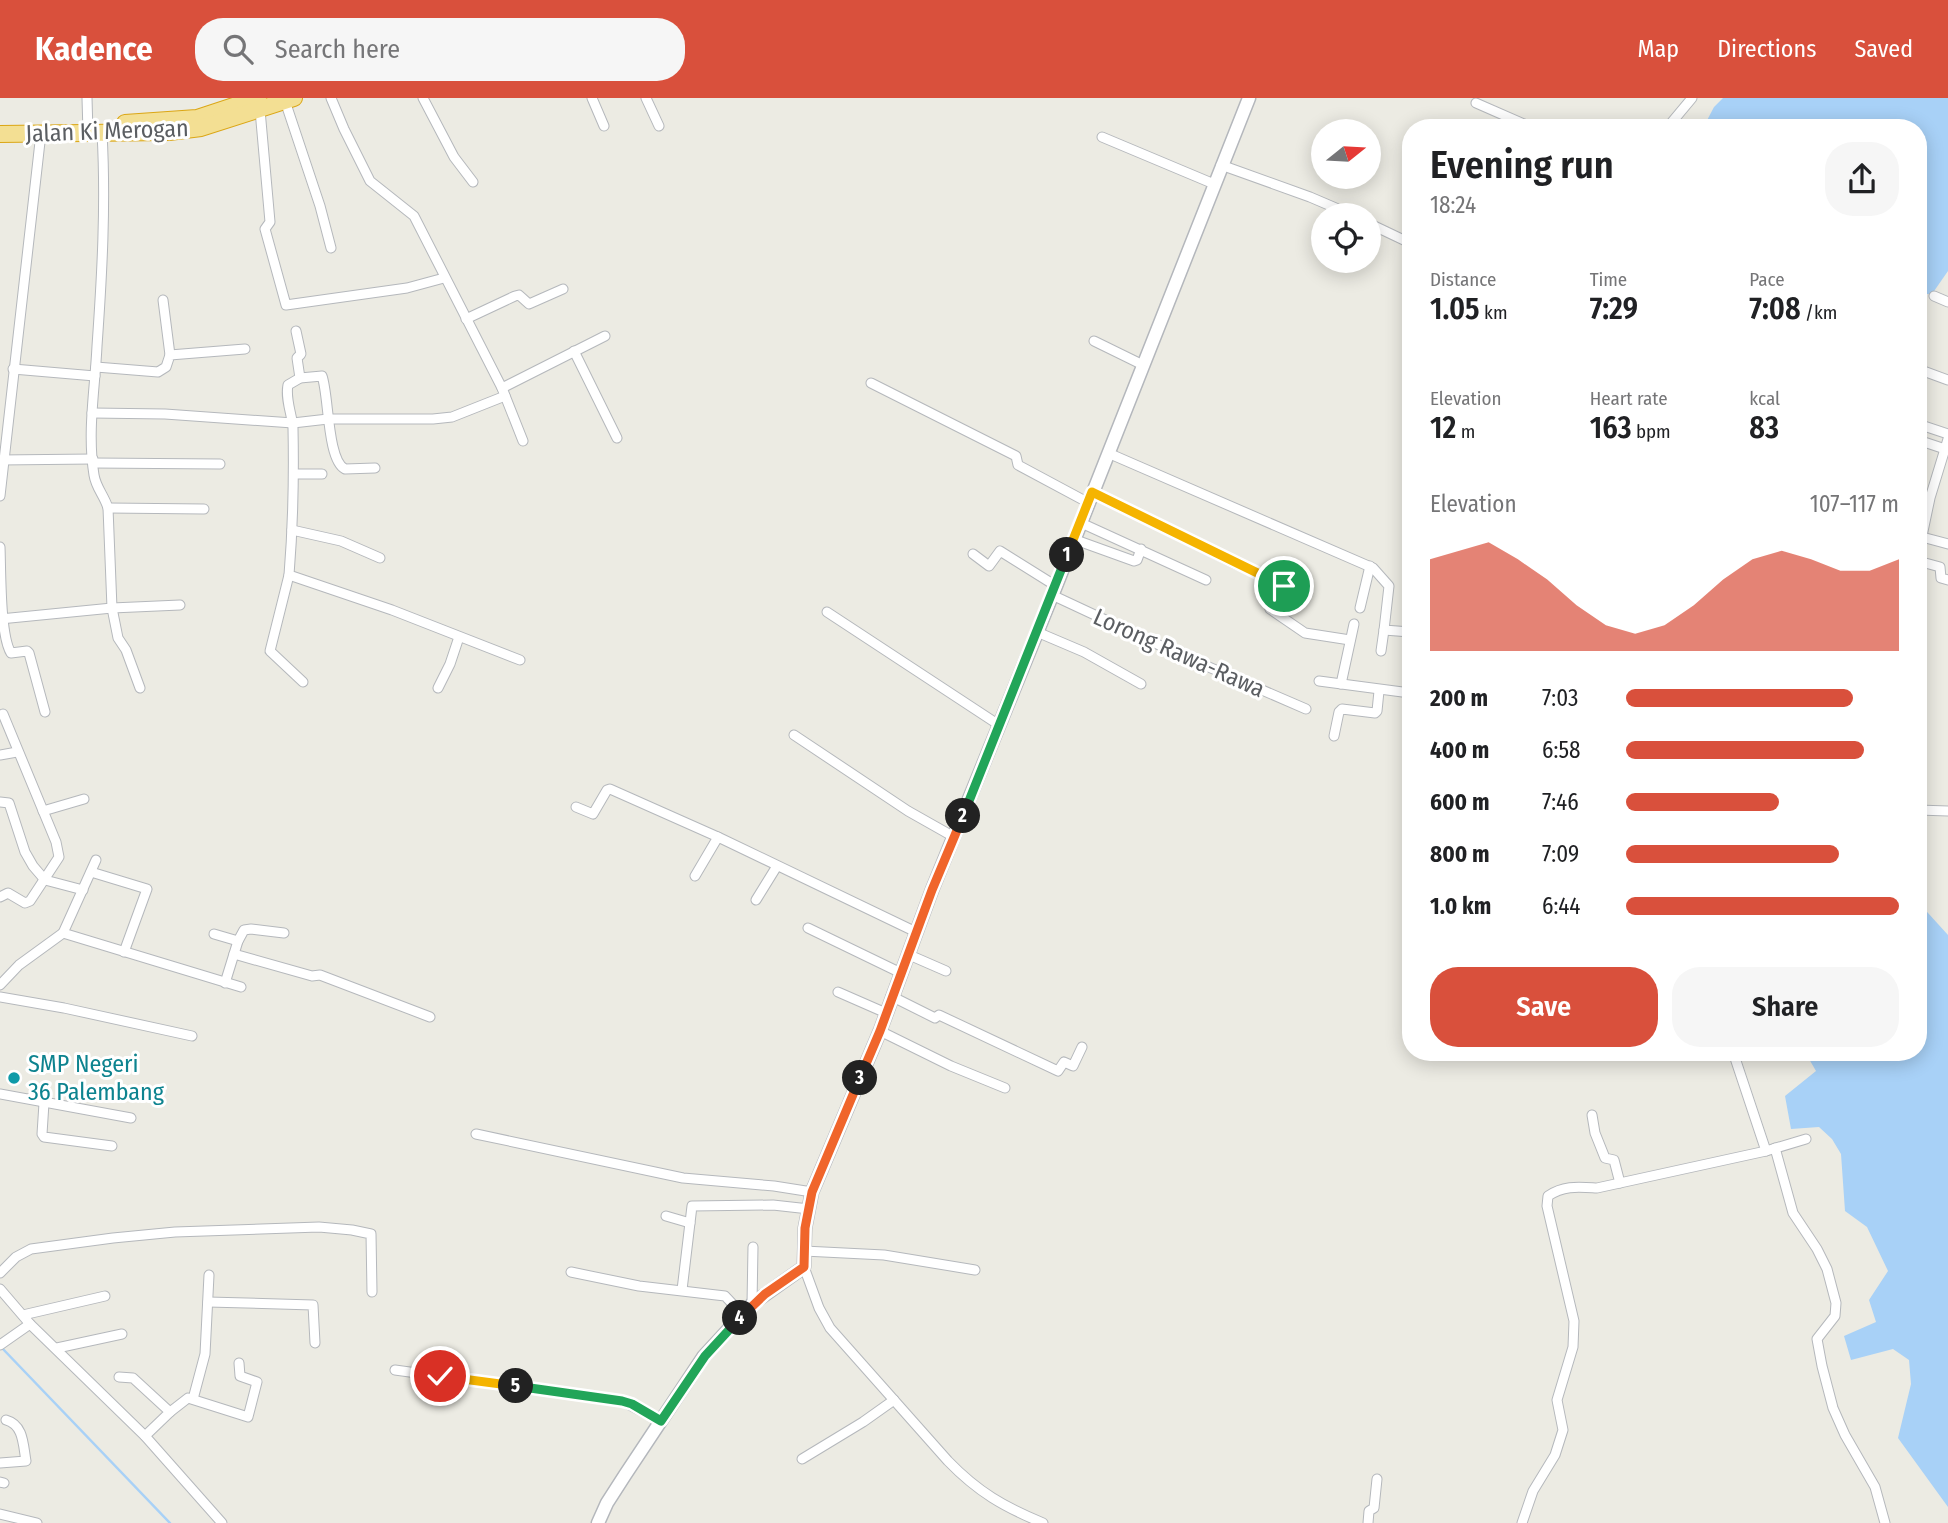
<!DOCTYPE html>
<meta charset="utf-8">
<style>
:root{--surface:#fff;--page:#f6f6f6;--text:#202124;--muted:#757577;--accent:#d9503c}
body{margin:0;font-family:"Fira Sans Condensed",sans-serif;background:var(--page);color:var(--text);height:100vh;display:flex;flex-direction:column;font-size:26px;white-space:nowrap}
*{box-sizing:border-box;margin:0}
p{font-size:23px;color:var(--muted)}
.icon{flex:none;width:38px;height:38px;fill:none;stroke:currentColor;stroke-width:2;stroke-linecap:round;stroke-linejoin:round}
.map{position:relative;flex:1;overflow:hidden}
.details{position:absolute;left:1402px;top:21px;width:525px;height:942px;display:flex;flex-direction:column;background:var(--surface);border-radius:28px;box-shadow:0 4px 18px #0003}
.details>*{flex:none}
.needle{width:46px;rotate:72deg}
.tools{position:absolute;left:1311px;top:21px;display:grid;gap:14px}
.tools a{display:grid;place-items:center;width:70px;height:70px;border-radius:50%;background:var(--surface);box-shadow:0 4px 18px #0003;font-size:35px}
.pin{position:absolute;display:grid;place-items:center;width:60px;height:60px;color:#fff;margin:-30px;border:4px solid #fff;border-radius:50%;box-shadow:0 2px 7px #0007}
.km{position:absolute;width:35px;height:35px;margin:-18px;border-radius:50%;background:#222;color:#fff;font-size:19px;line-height:35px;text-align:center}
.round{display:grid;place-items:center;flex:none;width:74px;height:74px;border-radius:28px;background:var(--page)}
.summary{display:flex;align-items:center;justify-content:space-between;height:119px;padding:0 28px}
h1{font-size:38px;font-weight:600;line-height:52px}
.metrics{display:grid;grid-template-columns:repeat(3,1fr);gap:10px;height:119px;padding:7px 28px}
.metrics div{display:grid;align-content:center}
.metrics b{font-size:30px;font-weight:600}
.metrics small{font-size:19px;font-weight:400}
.metrics p{font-size:19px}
.chart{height:196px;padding:14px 28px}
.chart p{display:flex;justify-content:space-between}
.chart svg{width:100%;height:126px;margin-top:7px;fill:var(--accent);opacity:.7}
.action{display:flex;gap:14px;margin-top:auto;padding:14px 28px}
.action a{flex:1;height:80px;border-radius:28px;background:var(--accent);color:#fff;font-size:28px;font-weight:600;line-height:80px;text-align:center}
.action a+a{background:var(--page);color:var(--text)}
ul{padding:0 28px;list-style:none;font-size:23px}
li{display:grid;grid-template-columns:112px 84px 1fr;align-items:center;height:52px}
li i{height:18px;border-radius:9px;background:var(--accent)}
header{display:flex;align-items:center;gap:42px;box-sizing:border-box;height:98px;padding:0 35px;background:var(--accent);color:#fff}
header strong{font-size:33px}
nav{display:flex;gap:38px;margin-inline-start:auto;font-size:24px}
.search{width:490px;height:63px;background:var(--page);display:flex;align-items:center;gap:18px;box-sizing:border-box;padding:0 24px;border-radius:28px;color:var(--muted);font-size:26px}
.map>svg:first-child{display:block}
.water{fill:#a8d1f7}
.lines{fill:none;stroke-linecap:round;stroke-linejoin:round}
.stream{stroke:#a8d1f7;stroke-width:2.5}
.street-casing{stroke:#b5b8bc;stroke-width:11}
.secondary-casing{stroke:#b4b7bc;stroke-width:15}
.highway-casing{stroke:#dba615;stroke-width:18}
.street{stroke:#fff;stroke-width:9}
.secondary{stroke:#fff;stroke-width:12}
.highway{stroke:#f3df93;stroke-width:16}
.split-1-casing{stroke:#fff;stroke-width:14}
.split-2-casing{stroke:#fff;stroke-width:14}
.split-3-casing{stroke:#fff;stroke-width:14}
.split-4-casing{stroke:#fff;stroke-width:14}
.split-5-casing{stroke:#fff;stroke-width:14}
.split-6-casing{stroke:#fff;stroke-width:14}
.split-1{stroke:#f5b400;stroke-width:9}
.split-2{stroke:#22a559;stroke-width:9}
.split-3{stroke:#f0652b;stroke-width:9}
.split-4{stroke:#f0652b;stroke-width:9}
.split-5{stroke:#22a559;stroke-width:9}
.split-6{stroke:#f5b400;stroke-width:9}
.culture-dot{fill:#0f9aa8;stroke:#fff;stroke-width:2.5}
.labels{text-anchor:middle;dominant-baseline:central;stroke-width:6;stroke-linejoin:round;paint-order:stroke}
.street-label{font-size:24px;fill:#5b5e62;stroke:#fff}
.culture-label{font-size:24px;fill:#0d838f;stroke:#fff;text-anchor:start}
</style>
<header>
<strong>Kadence</strong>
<div class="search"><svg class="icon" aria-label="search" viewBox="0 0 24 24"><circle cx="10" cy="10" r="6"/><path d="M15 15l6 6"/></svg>Search here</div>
<nav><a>Map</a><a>Directions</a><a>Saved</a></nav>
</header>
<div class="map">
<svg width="1948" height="1425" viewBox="0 0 1948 1425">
<rect width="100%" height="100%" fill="#ecebe3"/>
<g class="water">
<path d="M1723 0H1948V173L1932 196H1918V30H1703L1714 9Z"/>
<path d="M1918 804 1948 837V1409L1898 1340 1911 1286 1909 1262 1893 1251 1851 1262 1844 1238 1876 1224 1869 1202 1888 1173 1867 1129 1845 1113 1841 1056 1832 1041 1819 1029 1791 1031 1785 998 1816 973 1805 954H1918Z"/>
</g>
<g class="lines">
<path class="stream" d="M2 1250 170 1425"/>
<defs>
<g id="street">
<path d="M87 0 88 35"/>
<path d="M331 0 344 31 370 83 414 118 502 290 523 343"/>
<path d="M423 0 454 59 473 84"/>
<path d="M592 0 604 28"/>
<path d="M646 0 659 28"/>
<path d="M285 3 320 108 331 150"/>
<path d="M1476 5 1533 30"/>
<path d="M260 12 270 124 265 131 286 207 407 190 444 180"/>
<path d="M1540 30H1548"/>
<path d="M1667 30 1692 0"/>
<path d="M102 35C106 106 102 177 97 248 95 291 87 334 94 377 96 390 104 397 108 410L112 510 118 540 126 552 140 590"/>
<path d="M1102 39 1214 86"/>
<path d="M1221 67 1310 99 1352 117"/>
<path d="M1368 125 1410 145"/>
<path d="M1934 198 1948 204"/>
<path d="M163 202 170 257"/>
<path d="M466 221 515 198 519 197 529 206 563 191"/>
<path d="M296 233 301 256 297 260 300 280"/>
<path d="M1094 243 1143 267"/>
<path d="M574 253 617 340"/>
<path d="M96 269 158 274 166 269 170 257 245 251"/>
<path d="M13 271 95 278"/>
<path d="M1918 271 1948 282"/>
<path d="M871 285 1016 358 1018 367 1087 404"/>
<path d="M502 290 605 238"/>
<path d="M92 315 165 316 293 325 328 321H433L452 319 505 298"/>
<path d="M1918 326 1948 336"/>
<path d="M1918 342 1945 351"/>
<path d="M1108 355 1373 470 1389 488 1384 532 1410 534"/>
<path d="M0 362 93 361"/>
<path d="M93 365 220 366"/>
<path d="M375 370 345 371C327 362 329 297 322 278L300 280 288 287C285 301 292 316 293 330 294 379 293 428 289 477L392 512 520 562"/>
<path d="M294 376H322"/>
<path d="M1092 394 1236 466 1301 495"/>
<path d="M0 398 41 35"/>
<path d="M108 410 204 411"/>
<path d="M1079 424 1206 482"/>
<path d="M292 432 341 443 380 460"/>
<path d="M1922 439 1948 446"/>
<path d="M1073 441 1134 463 1137 462 1141 451"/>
<path d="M0 449C1 473 0 538 11 555L27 553 29 555 45 614"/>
<path d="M973 456 989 468 1000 453 1056 488"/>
<path d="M1918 457 1930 400 1948 341"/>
<path d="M1918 463 1940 469 1941 480 1948 482"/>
<path d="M289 477 270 553 303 584"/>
<path d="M1284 488 1270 511 1305 535 1350 542"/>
<path d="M1052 497 1174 554 1306 611"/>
<path d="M1360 510 1370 468"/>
<path d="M827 514 999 627"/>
<path d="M0 521 112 510 180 507"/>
<path d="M1037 534 1084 554 1141 586"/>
<path d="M1381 553 1384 532"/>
<path d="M1319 583 1410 595"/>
<path d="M1341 586 1354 526"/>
<path d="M438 590 450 566 459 539"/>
<path d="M794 637 908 713 954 739"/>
<path d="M1334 638 1339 614 1342 611 1375 615 1377 613 1379 593"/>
<path d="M0 657 17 654"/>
<path d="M0 704 9 705 25 754 33 768 45 782 83 792"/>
<path d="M576 709 593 716 607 692 610 691 718 739"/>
<path d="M1918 712 1948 713"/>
<path d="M43 713 84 701"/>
<path d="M1919 749V713"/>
<path d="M91 774 147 791 124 854"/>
<path d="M695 778 718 739 916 834"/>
<path d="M0 799 8 795 25 805 30 803 59 759 56 744 3 616"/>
<path d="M756 802 777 768"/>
<path d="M808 830 901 875"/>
<path d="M63 835 96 762"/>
<path d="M214 836 238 843"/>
<path d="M234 856 312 878 320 877 430 919"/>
<path d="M907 856 946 873"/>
<path d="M225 885 238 843 244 832 251 831 284 835"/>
<path d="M0 887 19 867 63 835 241 889"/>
<path d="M838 894 886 915"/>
<path d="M891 898 935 920 939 917 1058 973 1064 964 1073 968 1082 949"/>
<path d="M0 899 64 910 192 938"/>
<path d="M880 933 951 968 1005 990"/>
<path d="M1733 954 1766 1053"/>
<path d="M0 996 131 1020"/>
<path d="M44 1005 42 1036 44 1039 112 1048"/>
<path d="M1592 1017 1595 1035 1605 1060 1614 1062 1620 1085"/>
<path d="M476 1036 683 1080 774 1088 812 1094"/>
<path d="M1775 1050 1793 1115 1817 1151 1827 1171 1836 1205 1835 1218 1817 1241 1822 1268 1833 1310 1845 1337 1875 1389 1885 1425"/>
<path d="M666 1118 690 1125"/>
<path d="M804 1153 884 1157 975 1172"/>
<path d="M804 1169 819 1210 830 1230 948 1363C978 1394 1004 1409 1043 1425"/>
<path d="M571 1174 639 1188 725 1198 742 1216"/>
<path d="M0 1175 16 1159 31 1151 113 1140 175 1134 319 1129 352 1132 371 1136 372 1194"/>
<path d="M0 1191 30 1226 145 1338 222 1425"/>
<path d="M682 1192 692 1108 773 1107 809 1111"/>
<path d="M208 1204 313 1207 315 1245"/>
<path d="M752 1206 753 1149"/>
<path d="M23 1217 105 1198"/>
<path d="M0 1247 30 1226"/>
<path d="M57 1250 122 1236"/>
<path d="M395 1272 622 1303 661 1323"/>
<path d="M119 1279 133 1280 170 1314 145 1338"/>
<path d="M193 1301 205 1256 209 1177"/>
<path d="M170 1314 188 1300 248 1319 257 1284 240 1278 239 1265"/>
<path d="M802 1361 863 1324 894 1302"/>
<path d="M0 1365 26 1363C23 1347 24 1327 6 1322"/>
<path d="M0 1384 4 1385"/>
<path d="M0 1416 37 1425"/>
<path d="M1368 1425 1369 1413 1374 1410 1377 1381"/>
<path d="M1522 1425 1533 1393 1555 1357 1563 1332 1557 1302 1573 1249 1574 1223 1547 1108 1548 1098C1564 1087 1579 1089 1597 1090L1766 1053 1806 1041"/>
</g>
<path id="secondary" d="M598 1425 607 1405 625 1377 704 1258 752 1206 804 1169 805 1130 812 1094 880 933 932 792 1056 488 1249 0"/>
<g id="highway">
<path d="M125 25 197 20 258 0"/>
<path d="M0 36 169 34 201 30 294 0"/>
</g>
</defs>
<use href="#street" class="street-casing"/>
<use href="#secondary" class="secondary-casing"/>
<use href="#highway" class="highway-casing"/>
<use href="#street" class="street"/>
<use href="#secondary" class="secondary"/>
<use href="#highway" class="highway"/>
</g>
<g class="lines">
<defs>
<path id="split-1" d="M1067 457 1092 394 1284 488"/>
<path id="split-2" d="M963 718 1067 457"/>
<path id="split-3" d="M860 980 880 933 932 792 963 718"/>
<path id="split-4" d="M740 1220 765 1196 804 1169 805 1130 812 1094 860 980"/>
<path id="split-5" d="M516 1288 622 1303 632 1306 661 1323 705 1258 740 1220"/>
<path id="split-6" d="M440 1278 516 1288"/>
</defs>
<use href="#split-1" class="split-1-casing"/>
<use href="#split-2" class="split-2-casing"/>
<use href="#split-3" class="split-3-casing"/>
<use href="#split-4" class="split-4-casing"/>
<use href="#split-5" class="split-5-casing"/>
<use href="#split-6" class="split-6-casing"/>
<use href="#split-1" class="split-1"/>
<use href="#split-2" class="split-2"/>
<use href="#split-3" class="split-3"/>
<use href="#split-4" class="split-4"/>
<use href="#split-5" class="split-5"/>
<use href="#split-6" class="split-6"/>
</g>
<circle class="culture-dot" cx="14" cy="980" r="7"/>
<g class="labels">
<g class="street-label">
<text transform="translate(107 33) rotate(-2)">Jalan Ki Merogan</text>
<text transform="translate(1179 555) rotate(24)">Lorong Rawa-Rawa</text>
</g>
<g class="culture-label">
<text x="28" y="966">SMP Negeri<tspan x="28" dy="28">36 Palembang</tspan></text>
</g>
</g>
</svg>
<div class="tools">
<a><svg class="needle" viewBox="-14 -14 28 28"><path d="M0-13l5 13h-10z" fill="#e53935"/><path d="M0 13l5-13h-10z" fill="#757577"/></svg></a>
<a><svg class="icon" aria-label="locate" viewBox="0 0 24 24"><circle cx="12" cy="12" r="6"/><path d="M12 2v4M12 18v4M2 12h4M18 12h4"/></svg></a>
</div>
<div class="pin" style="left:1284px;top:488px;background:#1e9e55"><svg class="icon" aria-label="arrive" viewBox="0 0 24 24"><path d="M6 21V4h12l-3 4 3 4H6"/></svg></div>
<div class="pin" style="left:440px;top:1278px;background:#d93025"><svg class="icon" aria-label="check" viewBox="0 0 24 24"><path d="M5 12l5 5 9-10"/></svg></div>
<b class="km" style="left:1067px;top:457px">1</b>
<b class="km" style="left:963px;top:718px">2</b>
<b class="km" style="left:860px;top:980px">3</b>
<b class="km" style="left:740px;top:1220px">4</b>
<b class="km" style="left:516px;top:1288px">5</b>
<section class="details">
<div class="summary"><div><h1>Evening run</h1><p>18:24</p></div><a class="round"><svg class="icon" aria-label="share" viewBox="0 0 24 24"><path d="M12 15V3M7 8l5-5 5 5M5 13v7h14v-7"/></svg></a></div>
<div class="metrics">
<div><p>Distance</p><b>1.05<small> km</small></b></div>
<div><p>Time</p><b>7:29</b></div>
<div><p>Pace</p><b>7:08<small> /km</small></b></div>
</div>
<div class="metrics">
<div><p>Elevation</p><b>12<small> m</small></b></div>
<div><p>Heart rate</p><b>163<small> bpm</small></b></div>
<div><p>kcal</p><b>83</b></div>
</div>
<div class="chart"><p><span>Elevation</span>107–117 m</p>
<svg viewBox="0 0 160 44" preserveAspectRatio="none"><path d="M0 44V12L10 9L20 6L30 12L40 19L50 28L60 35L70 38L80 35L90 28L100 19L110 12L120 9L130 12L140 16L150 16L160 12V44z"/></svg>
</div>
<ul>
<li><b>200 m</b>7:03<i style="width:83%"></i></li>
<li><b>400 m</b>6:58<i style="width:87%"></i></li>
<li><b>600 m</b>7:46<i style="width:56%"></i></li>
<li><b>800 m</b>7:09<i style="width:78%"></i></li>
<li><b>1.0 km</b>6:44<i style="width:100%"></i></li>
</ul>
<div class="action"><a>Save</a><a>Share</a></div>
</section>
</div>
